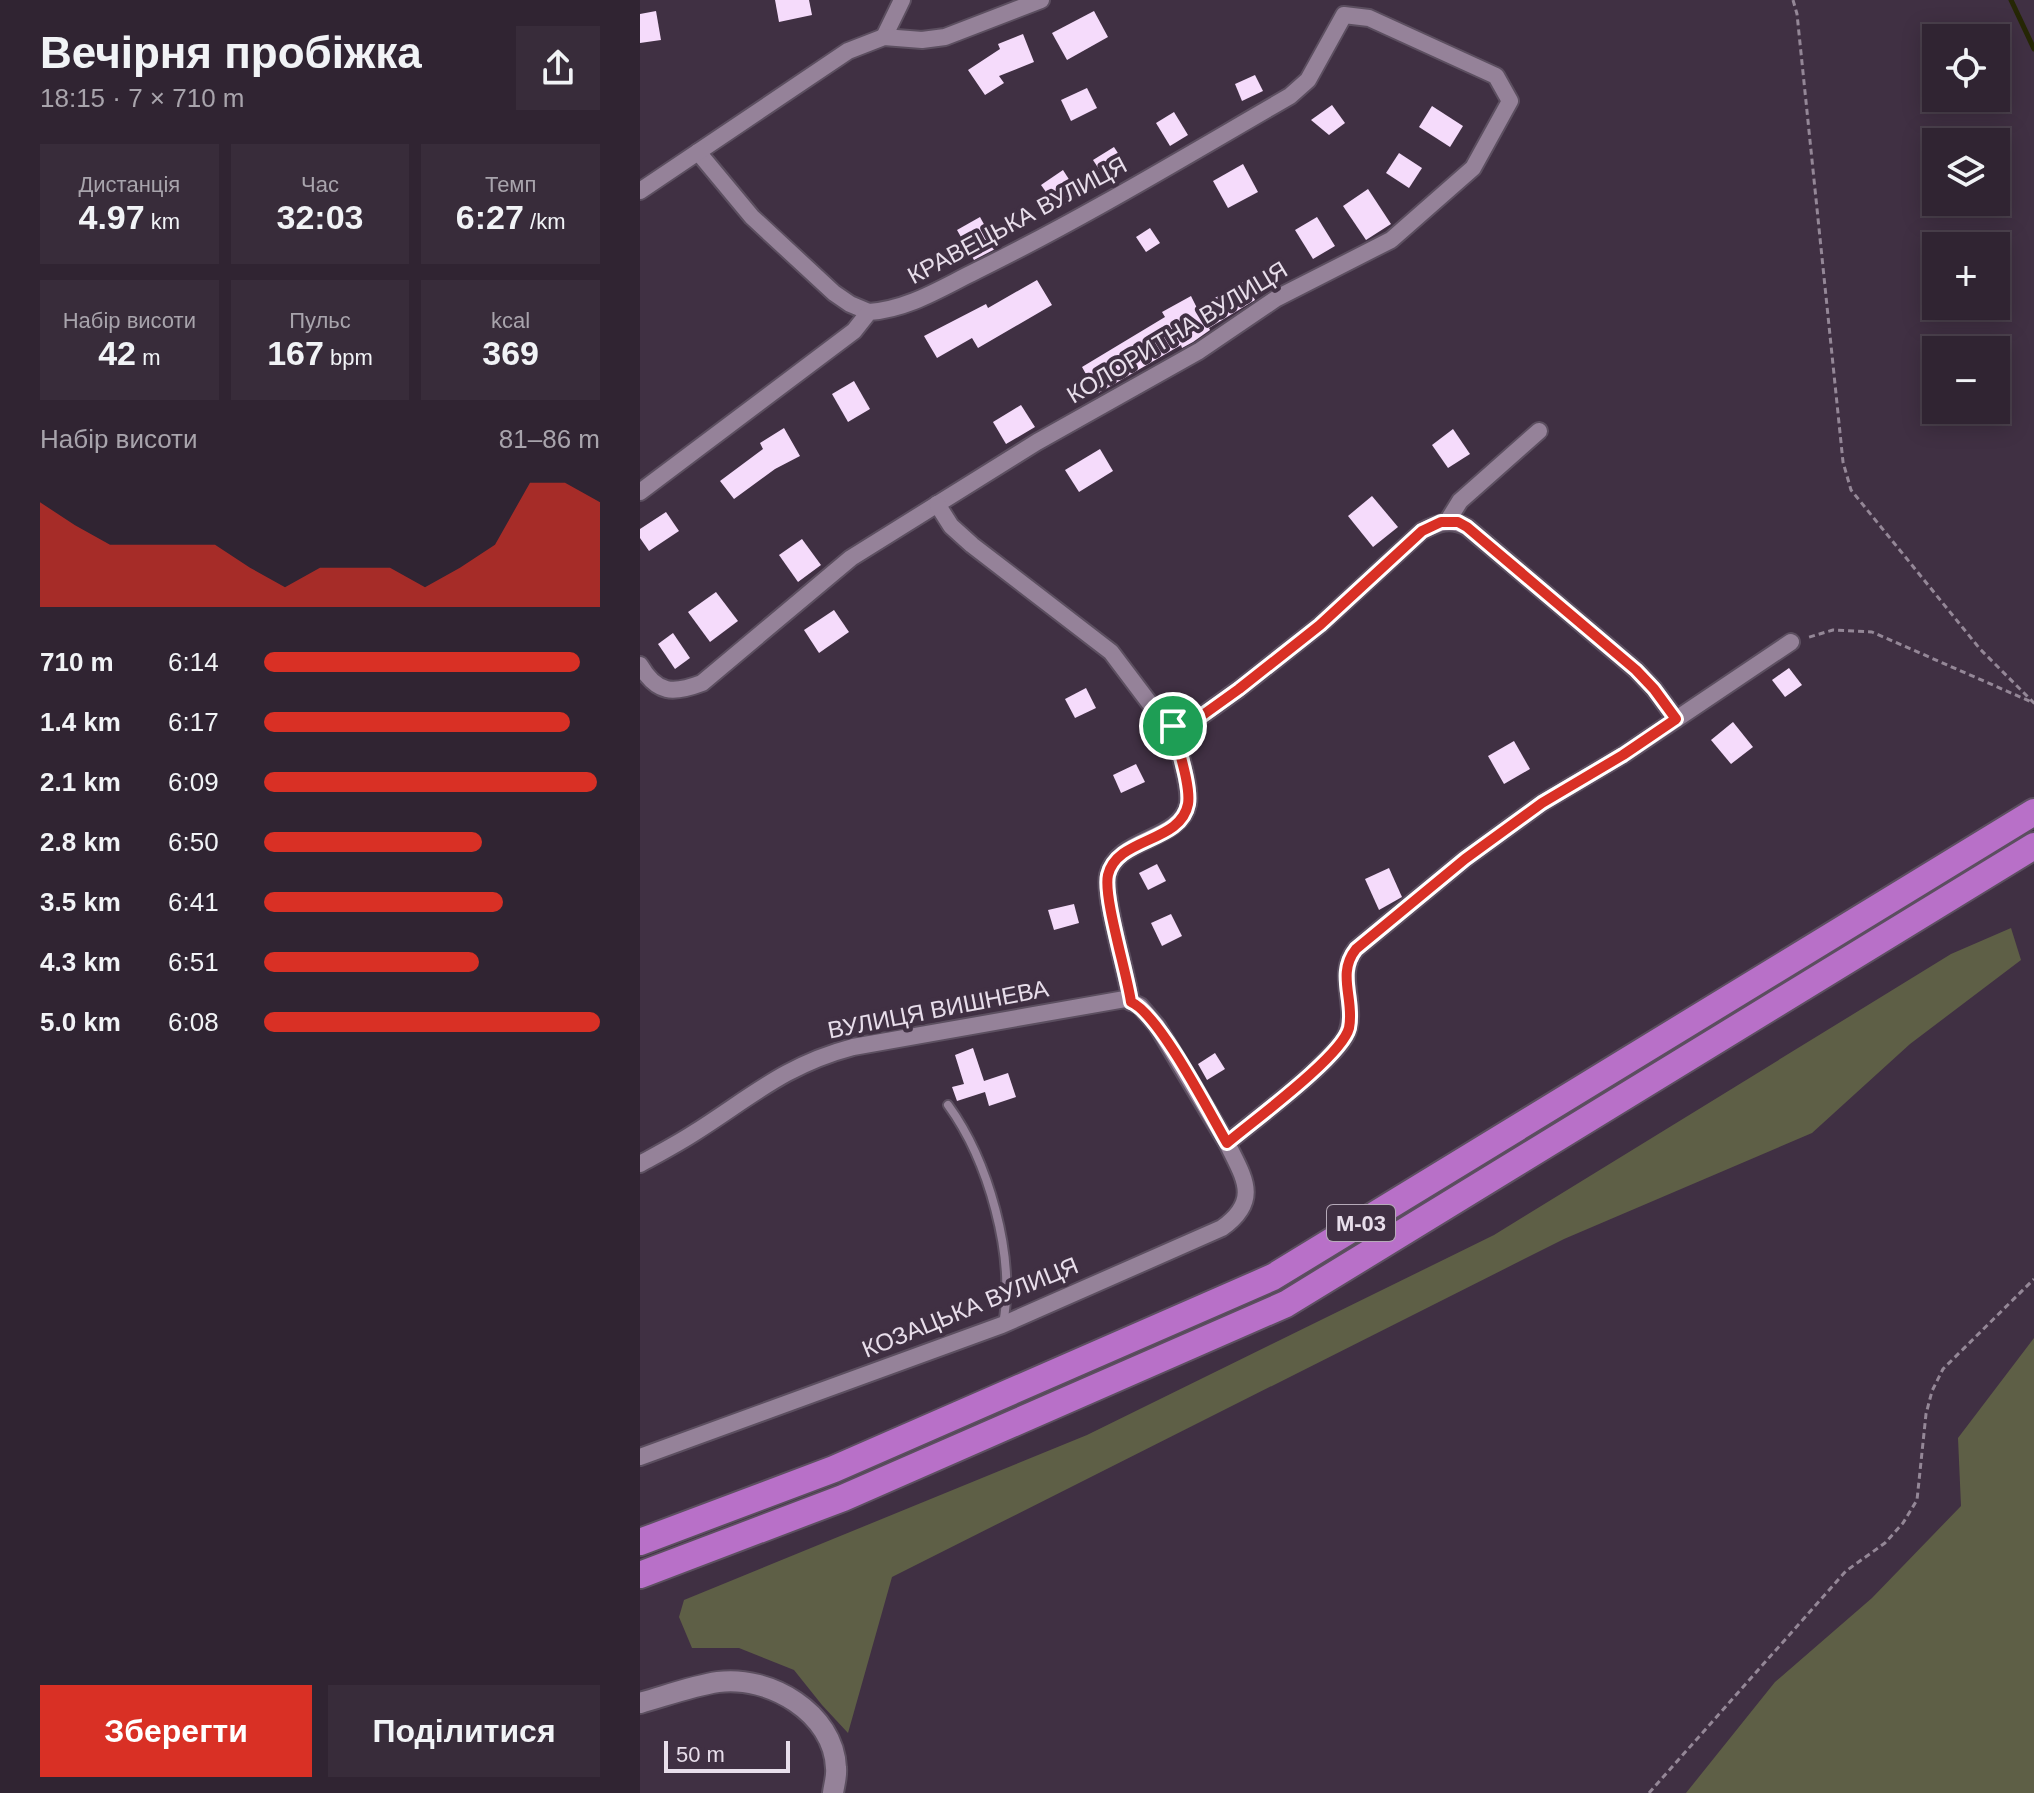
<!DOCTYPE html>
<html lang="uk">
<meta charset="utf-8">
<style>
:root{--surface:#302432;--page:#382c3a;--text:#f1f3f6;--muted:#a8a4ac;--line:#4b414d;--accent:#d93025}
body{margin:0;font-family:Arial,sans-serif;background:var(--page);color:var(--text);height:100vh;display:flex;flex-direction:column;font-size:30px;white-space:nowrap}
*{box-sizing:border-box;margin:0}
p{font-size:26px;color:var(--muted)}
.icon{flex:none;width:44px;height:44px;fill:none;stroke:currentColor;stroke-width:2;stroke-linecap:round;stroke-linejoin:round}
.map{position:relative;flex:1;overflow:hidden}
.side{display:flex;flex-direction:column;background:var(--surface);width:640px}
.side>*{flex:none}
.buttons{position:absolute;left:1282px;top:24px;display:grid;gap:16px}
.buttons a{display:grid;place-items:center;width:88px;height:88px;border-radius:0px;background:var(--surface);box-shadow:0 4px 20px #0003,0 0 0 2px var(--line);font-size:40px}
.scale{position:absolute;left:24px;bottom:20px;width:126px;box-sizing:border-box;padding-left:8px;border:4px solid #e8deeb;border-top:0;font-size:22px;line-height:28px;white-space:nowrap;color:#e8deeb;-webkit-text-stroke:6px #403043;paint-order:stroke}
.pin{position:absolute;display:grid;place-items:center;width:68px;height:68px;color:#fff;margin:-34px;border:4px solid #fff;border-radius:50%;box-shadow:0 2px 8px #0007}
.round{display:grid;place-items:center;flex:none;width:84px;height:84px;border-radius:0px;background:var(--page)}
.headline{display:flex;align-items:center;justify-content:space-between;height:136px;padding:0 40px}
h1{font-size:44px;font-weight:600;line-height:60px}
.stats{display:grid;grid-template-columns:repeat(3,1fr);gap:12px;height:136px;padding:8px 40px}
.stats div{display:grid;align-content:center;border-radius:0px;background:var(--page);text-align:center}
.stats b{font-size:34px;font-weight:600}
.stats small{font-size:22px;font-weight:400}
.stats p{font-size:22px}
.chart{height:224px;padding:16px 40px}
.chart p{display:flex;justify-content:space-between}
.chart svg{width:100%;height:144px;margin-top:8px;fill:var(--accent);opacity:.7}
.cta{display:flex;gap:16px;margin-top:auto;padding:16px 40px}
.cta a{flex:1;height:92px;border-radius:0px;background:var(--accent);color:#fff;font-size:32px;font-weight:600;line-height:92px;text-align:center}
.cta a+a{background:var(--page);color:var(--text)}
ul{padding:0 40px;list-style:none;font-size:26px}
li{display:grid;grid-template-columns:128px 96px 1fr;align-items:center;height:60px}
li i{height:20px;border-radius:10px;background:var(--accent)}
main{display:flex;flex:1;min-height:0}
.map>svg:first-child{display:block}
.green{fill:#5e5f46}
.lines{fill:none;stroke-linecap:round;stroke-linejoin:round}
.stream{stroke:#262705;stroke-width:5}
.building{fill:#f5dbfb}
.service-casing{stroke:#5c4f60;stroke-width:12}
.minor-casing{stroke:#5c4f60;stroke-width:20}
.tertiary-casing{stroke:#5c4f60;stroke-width:24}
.trunk-casing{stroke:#5c4f60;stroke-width:30}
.path{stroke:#948797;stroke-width:3;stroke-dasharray:6 4;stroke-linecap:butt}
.service{stroke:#958299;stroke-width:8}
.minor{stroke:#958299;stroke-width:16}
.tertiary{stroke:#958299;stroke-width:20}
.trunk{stroke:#b870c8;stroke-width:26}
.route-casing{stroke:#fff;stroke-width:16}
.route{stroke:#d93025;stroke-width:10}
.labels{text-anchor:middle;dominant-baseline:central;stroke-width:8;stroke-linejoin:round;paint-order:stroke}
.shield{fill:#403043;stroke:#b6aab9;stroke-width:2}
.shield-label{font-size:22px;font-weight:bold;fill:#e8deeb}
.street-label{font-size:24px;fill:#e8deeb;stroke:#403043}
</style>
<main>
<section class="side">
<div class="headline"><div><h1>Вечірня пробіжка</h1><p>18:15 · 7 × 710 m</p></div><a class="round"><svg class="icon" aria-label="share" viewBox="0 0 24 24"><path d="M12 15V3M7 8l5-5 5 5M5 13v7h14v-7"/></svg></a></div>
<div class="stats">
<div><p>Дистанція</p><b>4.97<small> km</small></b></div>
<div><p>Час</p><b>32:03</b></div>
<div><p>Темп</p><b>6:27<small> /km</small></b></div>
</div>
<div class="stats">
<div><p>Набір висоти</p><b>42<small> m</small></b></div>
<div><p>Пульс</p><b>167<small> bpm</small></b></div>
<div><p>kcal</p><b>369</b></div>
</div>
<div class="chart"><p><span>Набір висоти</span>81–86 m</p>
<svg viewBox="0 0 160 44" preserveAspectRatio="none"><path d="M0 44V12L10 19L20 25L30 25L40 25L50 25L60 32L70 38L80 32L90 32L100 32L110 38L120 32L130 25L140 6L150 6L160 12V44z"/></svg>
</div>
<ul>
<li><b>710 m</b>6:14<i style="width:94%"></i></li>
<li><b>1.4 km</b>6:17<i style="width:91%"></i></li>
<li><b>2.1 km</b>6:09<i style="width:99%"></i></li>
<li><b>2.8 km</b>6:50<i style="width:65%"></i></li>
<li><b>3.5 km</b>6:41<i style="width:71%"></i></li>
<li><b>4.3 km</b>6:51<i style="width:64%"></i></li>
<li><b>5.0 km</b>6:08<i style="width:100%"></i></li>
</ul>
<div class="cta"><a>Зберегти</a><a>Поділитися</a></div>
</section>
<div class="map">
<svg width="1394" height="1793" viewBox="0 0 1394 1793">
<rect width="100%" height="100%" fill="#403043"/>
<g class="green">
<path d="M1371 928 1381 960 1270 1044 1172 1133 924 1239 252 1577 208 1733 182 1705 154 1670 99 1648H52L39 1617 44 1600 447 1435 854 1235 1311 954Z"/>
<path d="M1394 1338V1793H1046L1135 1682 1232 1598 1321 1506 1318 1438Z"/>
</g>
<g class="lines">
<path class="stream" d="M1371 0 1394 49"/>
</g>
<g class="building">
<path d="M135 0H169L172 15 139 22Z"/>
<path d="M16 11 21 40 0 43V14Z"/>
<path d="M454 11 468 37 427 60 412 33Z"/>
<path d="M383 34 394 62 359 76 364 83 345 95 328 70 360 49 358 44Z"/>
<path d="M615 75 623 91 602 101 595 84Z"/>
<path d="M447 88 457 108 431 121 421 100Z"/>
<path d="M692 105 705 123 689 135 671 120Z"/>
<path d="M792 106 823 126 810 147 779 127Z"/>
<path d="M534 112 548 135 530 146 516 123Z"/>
<path d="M474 147 487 167 466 180 453 160Z"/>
<path d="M759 153 782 168 769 188 746 173Z"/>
<path d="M603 164 618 192 588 208 573 181Z"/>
<path d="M423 170 439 195 418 209 401 185Z"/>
<path d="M728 189 751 224 726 240 703 206Z"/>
<path d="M340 217 357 248 334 260 317 230Z"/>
<path d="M677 217 695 246 673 259 655 230Z"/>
<path d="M510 228 520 243 506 252 496 237Z"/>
<path d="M397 280 412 305 338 348 332 338 297 358 284 336 346 304 348 308Z"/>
<path d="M605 281 615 300 569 328 570 330 553 342 542 348 541 345 457 394 442 367 525 317 522 312 551 296 557 308Z"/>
<path d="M214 381 230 409 208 422 192 394Z"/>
<path d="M381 405 395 427 366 444 353 422Z"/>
<path d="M144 428 160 456 135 469 94 499 80 481 123 449 120 443Z"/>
<path d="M813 429 830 454 808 468 792 445Z"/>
<path d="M460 449 473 471 439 492 425 470Z"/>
<path d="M732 496 758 527 733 547 708 516Z"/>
<path d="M26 512 39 531 9 551 0 538V529Z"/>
<path d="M162 539 181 565 158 582 139 555Z"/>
<path d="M76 592 98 621 70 642 48 612Z"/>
<path d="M194 610 209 632 179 653 164 630Z"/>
<path d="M33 633 50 658 35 669 18 644Z"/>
<path d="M1149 668 1162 685 1145 697 1132 680Z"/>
<path d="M446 688 456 708 435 718 425 699Z"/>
<path d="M1093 722 1113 747 1091 764 1071 740Z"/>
<path d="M874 741 890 769 864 784 848 756Z"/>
<path d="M496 764 505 782 481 793 473 775Z"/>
<path d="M517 864 526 881 508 890 499 873Z"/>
<path d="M749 868 762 897 739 910 725 879Z"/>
<path d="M434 904 439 923 414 930 408 910Z"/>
<path d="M531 914 542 936 522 946 511 923Z"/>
<path d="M333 1048 344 1081 368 1073 376 1097 349 1106 345 1092 317 1101 312 1087 324 1084 315 1055Z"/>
<path d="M575 1053 585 1069 567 1080 558 1064Z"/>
</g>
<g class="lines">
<defs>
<path id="service" d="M308 1105C348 1160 376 1256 363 1324"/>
<g id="minor">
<path d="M244 37 262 0"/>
<path d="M58 152 112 217 194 293 210 304 229 312"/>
<path d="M0 191 208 51 244 37 282 40 305 37 401 0"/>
<path d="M0 492 214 331 229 312C269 309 301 288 336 271 444 218 546 156 650 96L668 80 704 15 729 18 856 76 870 101 833 168 751 240 637 298 559 351 397 442 211 558 62 683C33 694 17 694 0 665"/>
<path d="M297 504 311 526 332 545 471 652 520 717C528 725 534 728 546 727L599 689 680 625 782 531C798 523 810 518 827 527L996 670 1014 689 1036 719"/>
<path d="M807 522 820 501 899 431"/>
<path d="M491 1002C487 973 463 897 468 875 477 837 541 841 548 804 551 785 537 746 533 726"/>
<path d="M0 1164C18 1154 37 1144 54 1133 111 1097 145 1065 213 1047L485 999 500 1006 517 1026 587 1143"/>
<path d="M0 1457 362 1325 582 1228C621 1200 604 1178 587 1143 612 1122 697 1059 707 1033 718 1005 695 975 716 949L825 859 902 803 983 755 1151 642"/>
</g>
<path id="tertiary" d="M0 1703C25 1696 52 1686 78 1682 129 1675 194 1713 196 1768 197 1776 194 1785 193 1793"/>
<g id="trunk">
<path d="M0 1542 194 1469 633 1277 1394 812"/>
<path d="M0 1575 203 1498 646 1304 1394 846"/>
</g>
</defs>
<use href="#service" class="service-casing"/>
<use href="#minor" class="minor-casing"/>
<use href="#tertiary" class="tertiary-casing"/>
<use href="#trunk" class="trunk-casing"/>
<g class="path">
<path d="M1153 0 1157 14 1203 462 1211 490 1340 649 1394 703 1232 632 1193 630 1166 638"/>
<path d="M1009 1793 1206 1571 1245 1543 1263 1523 1277 1500 1286 1414 1292 1391 1303 1369 1394 1279"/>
</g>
<use href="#service" class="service"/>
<use href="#minor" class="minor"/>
<use href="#tertiary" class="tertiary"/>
<use href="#trunk" class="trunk"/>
</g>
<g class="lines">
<defs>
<path id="route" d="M801 522H818L827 527 996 670 1014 689 1036 719 983 755 902 803 825 859 716 949C696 974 715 1000 709 1028 702 1056 613 1121 587 1143 569 1112 519 1014 491 1002 487 973 463 897 468 875 477 837 541 843 548 804 551 785 537 746 533 726L546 727 599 689 680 625 782 531Z"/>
</defs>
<use href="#route" class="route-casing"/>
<use href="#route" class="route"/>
</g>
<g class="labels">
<rect class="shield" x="687" y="1205" width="68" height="36" rx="6"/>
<g class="shield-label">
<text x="721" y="1223">М-03</text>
</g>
<g class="street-label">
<text transform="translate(377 220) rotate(-28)">КРАВЕЦЬКА ВУЛИЦЯ</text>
<text transform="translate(537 332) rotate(-31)">КОЛОРИТНА ВУЛИЦЯ</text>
<text transform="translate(298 1009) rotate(-11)">ВУЛИЦЯ ВИШНЕВА</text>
<text transform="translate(330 1307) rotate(-22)">КОЗАЦЬКА ВУЛИЦЯ</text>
</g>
</g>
</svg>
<div class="buttons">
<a><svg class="icon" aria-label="locate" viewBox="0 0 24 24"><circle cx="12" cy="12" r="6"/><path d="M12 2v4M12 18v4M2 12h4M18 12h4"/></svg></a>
<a><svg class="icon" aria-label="layers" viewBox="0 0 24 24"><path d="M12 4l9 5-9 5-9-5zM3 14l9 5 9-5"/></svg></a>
<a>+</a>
<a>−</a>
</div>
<div class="scale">50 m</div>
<div class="pin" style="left:533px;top:726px;background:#1e9e55"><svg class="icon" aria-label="arrive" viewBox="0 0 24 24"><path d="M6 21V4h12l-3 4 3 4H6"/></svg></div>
</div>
</main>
